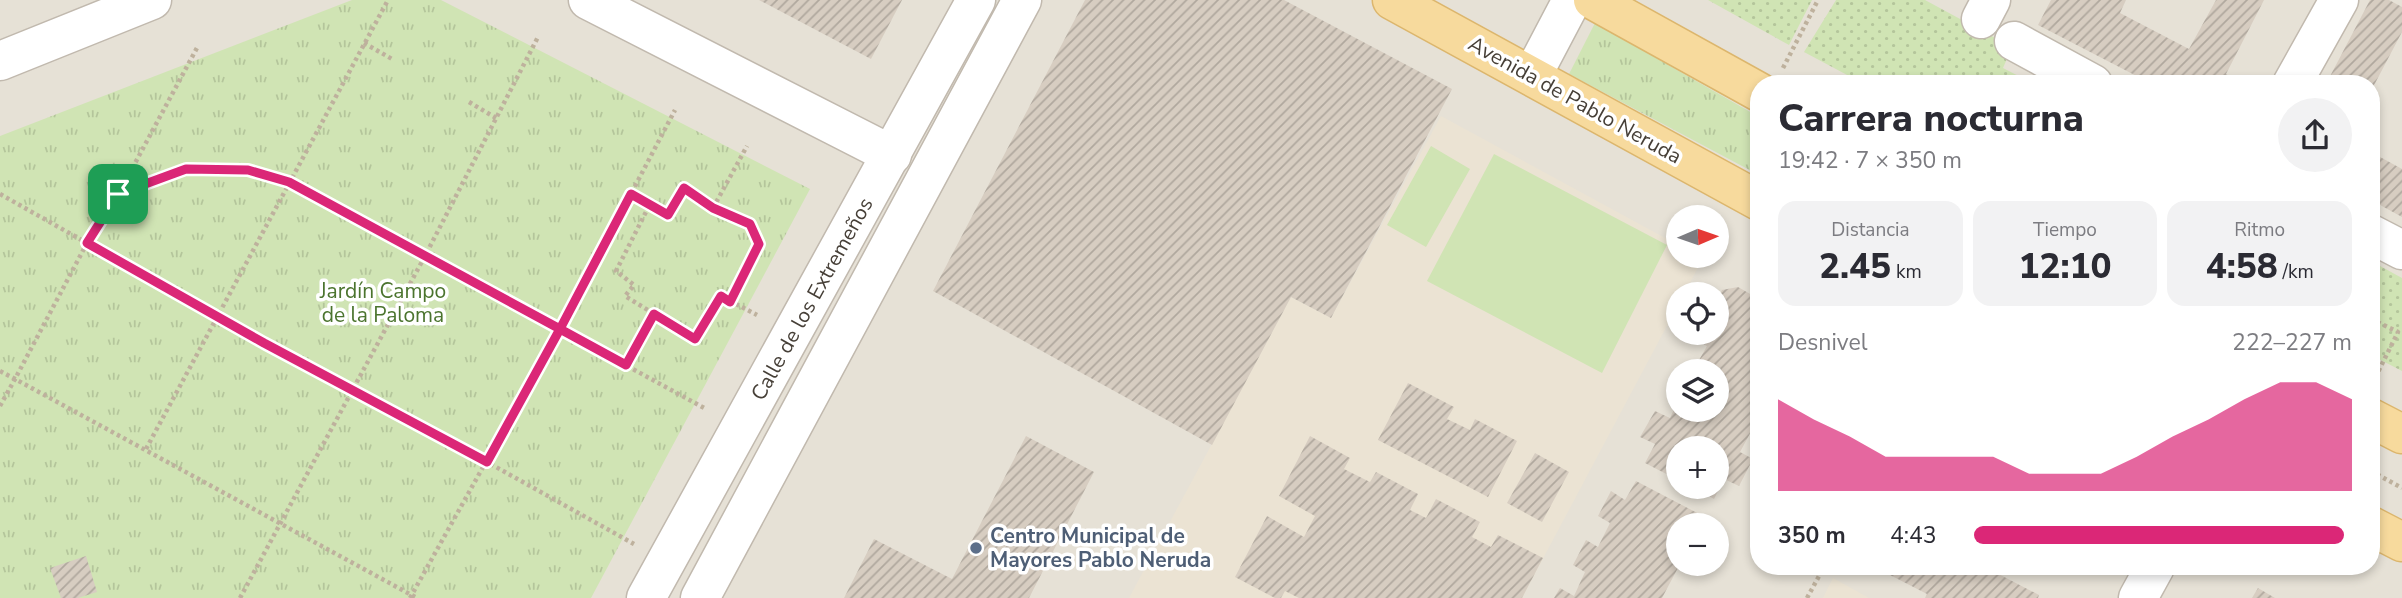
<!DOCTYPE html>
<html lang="es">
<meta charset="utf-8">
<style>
:root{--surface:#fff;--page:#f2f2f3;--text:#2b2b33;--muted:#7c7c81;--accent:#db2777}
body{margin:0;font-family:"Nunito Sans",sans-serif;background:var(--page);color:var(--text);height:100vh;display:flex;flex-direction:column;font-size:26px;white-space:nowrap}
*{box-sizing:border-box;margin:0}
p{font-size:23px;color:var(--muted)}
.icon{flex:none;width:38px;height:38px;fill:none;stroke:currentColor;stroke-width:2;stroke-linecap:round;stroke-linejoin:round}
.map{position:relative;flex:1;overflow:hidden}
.details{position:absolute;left:1750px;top:75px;width:630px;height:500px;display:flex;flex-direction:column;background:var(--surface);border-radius:28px;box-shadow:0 4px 10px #0003}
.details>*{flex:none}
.needle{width:46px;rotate:88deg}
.fabs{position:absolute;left:1666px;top:205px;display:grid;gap:14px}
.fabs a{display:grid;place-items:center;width:63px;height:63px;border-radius:50%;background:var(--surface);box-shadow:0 4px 10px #0003;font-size:35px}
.pin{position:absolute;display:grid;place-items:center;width:60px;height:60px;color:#fff;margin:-30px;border-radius:14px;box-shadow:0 4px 10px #0006}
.round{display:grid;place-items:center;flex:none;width:74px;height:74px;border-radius:37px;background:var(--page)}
.overview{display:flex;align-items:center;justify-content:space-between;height:119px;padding:0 28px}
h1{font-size:38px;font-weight:800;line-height:52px}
.metrics{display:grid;grid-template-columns:repeat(3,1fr);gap:10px;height:119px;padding:7px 28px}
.metrics div{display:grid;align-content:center;border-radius:18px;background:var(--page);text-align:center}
.metrics b{font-size:35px;font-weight:800}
.metrics small{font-size:19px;font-weight:400}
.metrics p{font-size:19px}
.chart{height:196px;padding:14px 28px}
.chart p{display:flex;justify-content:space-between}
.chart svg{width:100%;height:126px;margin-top:7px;fill:var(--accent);opacity:.7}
ul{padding:0 28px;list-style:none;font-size:23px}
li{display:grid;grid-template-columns:112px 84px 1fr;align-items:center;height:52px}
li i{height:18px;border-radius:9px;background:var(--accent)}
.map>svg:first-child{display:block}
.residential{fill:#e6e1d6;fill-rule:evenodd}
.education{fill:#ebe3d3}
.grass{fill:url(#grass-dots)}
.park{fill:url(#park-tufts)}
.pitch{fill:#d0e4b4}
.building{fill:url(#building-hatch)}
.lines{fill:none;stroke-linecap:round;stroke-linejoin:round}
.minor-casing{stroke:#c1b9ae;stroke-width:41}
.major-casing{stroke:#dcb66d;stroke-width:41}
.path{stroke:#beb19d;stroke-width:4.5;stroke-dasharray:3.5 3.5;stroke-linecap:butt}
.minor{stroke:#fff;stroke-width:38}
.major{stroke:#f7da9d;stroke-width:38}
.route-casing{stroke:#fff;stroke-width:14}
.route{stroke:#db2777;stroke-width:9}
.service-dot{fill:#5c6f8a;stroke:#fff;stroke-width:2.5}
.labels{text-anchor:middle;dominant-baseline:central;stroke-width:7;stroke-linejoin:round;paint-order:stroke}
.street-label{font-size:21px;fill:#463f37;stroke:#fff}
.park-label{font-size:21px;fill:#4b742e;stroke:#fff}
.service-label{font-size:21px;font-weight:bold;fill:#4e5e75;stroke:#fff;text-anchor:start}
</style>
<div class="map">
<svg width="2402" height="598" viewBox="0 0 2402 598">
<defs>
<pattern id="grass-dots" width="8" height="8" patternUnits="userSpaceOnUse" patternTransform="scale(1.75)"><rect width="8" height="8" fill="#d0e4b4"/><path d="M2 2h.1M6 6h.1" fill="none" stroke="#b4c59b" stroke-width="1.8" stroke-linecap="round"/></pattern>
<pattern id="park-tufts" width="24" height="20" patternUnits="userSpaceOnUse" patternTransform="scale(1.75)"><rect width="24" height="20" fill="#d0e4b4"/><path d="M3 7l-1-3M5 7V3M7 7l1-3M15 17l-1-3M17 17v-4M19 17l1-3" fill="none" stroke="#b4c59b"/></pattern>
<pattern id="building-hatch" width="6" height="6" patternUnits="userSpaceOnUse" patternTransform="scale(1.75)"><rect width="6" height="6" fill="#d7cdc1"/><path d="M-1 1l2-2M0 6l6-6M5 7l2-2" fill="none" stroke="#b0a89e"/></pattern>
</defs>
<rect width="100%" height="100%" fill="#f3efe8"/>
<path class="residential" d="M0 0H2402V598H0ZM1759 84H2371V567H1759ZM1678 217H1717V256H1678ZM1678 294H1717V332H1678ZM1678 371H1717V410H1678ZM1678 448H1717V486H1678ZM1678 525H1717V564H1678Z"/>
<g class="education">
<path d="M1441 116 1678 245V256H1698L1703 258 1684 294H1678V305L1522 598H1129L1291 297 1331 318Z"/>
<path d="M1833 578 1869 598H1823Z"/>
</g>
<g class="grass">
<path d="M1708 0H1812L1789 45Z"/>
<path d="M1836 0H1925L2012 47 2003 68 2034 84H1864L1804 52Z"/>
<path d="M2371 261 2402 278V371L2371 355Z"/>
</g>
<g class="park">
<path d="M352 0H441L810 189 591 598H0V136Z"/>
<path d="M1595 23 1759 117V175L1569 74Z"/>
</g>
<g class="pitch">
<path d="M1431 146 1470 169 1426 247 1387 225Z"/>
<path d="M1494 154 1667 245 1602 373 1427 281Z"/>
</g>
<g class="building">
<path d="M759 0H902L871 59Z"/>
<path d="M1085 0H1284L1452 89 1331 318 1291 297 1212 445 933 291Z"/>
<path d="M2051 0H2126L2120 13 2189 49 2216 0H2264L2226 74 2245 84H2152L2038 25Z"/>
<path d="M2370 0H2389L2402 7V32L2371 91V84H2326Z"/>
<path d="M2371 152 2402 169V217L2371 200Z"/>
<path d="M1738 287 1759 299V417L1740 452 1753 459 1739 486 1724 479 1714 499 1691 486H1717V448H1678V480L1645 463 1655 444 1640 437 1655 411 1670 418 1678 401V410H1717V371H1678V393L1669 388 1682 363 1694 369 1707 346 1694 339 1697 332H1717V300L1722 290Z"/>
<path d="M1408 383 1454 407 1447 419 1470 430 1475 419 1517 441 1488 497 1378 440Z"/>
<path d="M1026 436 1094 472 1029 598H844L874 539 952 579Z"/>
<path d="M1310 436 1350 458 1344 469 1370 482 1376 472 1418 494 1410 510 1426 518 1436 499 1480 522 1472 537 1491 547 1498 535 1543 558 1522 598H1299L1285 591 1281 598H1275L1235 577 1267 516 1304 537 1315 516 1279 496Z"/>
<path d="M1535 453 1569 472 1542 522 1507 503Z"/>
<path d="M1636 481 1703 516 1698 525H1678L1680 564 1662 598H1554L1560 588 1574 596 1585 572 1573 565 1586 540 1598 547 1610 523 1598 516 1611 491 1625 500Z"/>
<path d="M86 556 97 592 78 598H61L50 568Z"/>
<path d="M1684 564H1698L1695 570Z"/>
<path d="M1894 567H1989V569L2039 595 2038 598H1925L1927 594 1890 575Z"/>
<path d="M2258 588 2275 598H2252Z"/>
</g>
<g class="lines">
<defs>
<g id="minor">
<path d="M588 0 892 155"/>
<path d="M1981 19 1991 0"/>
<path d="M2014 41 2093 84"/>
<path d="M0 61 152 0"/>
<path d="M1532 76 1572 0"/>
<path d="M2292 84 2339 0"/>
<path d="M2371 234 2402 250"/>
<path d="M646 598 976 0"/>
<path d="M700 598 1022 0"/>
<path d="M2138 598 2155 567"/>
</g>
<g id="major">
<path d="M1392 0 1759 201"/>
<path d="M1593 0 1759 92"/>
<path d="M2371 418 2402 434"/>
<path d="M2371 526 2402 542"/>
</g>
</defs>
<use href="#minor" class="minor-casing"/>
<use href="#major" class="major-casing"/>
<g class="path">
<path d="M364 43 392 59"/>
<path d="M1783 68 1818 0"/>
<path d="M469 102 496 118"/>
<path d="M119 193 198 46"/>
<path d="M0 194 264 343 487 462 634 544"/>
<path d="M631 194 650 204"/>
<path d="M713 208 747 146"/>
<path d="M730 302 759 244 750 224 713 208 684 188 668 215 650 204 616 271 634 285 625 296 695 339 721 296 757 315"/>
<path d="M2371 319 2398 332 2377 374"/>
<path d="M626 365 654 314"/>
<path d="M0 371 15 379 87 243 118 194 186 169 248 170 290 182 706 409"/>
<path d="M0 406 15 379 417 598"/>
<path d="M146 449 388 0"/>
<path d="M2371 471 2402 488"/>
<path d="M240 598 425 256 538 37"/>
<path d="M410 598 560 329 675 110"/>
<path d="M1807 598 1824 567"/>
</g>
<use href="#minor" class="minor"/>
<use href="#major" class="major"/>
</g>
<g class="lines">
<defs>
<path id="route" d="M118 194 87 243 264 343 487 462 560 329 626 365 654 314 695 339 721 296 730 302 759 244 750 224 713 208 684 188 668 215 631 194 560 329 289 182 248 170 186 169 118 194"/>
</defs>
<use href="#route" class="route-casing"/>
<use href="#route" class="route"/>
</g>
<circle class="service-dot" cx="976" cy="548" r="7"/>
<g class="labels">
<g class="street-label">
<text transform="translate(1575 100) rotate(29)">Avenida de Pablo Neruda</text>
<text transform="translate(812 299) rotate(-61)">Calle de los Extremeños</text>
</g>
<g class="park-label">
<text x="383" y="291">Jardín Campo<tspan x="383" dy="24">de la Paloma</tspan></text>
</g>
<g class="service-label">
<text x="990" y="536">Centro Municipal de<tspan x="990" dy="24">Mayores Pablo Neruda</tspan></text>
</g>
</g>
</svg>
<div class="fabs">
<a><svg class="needle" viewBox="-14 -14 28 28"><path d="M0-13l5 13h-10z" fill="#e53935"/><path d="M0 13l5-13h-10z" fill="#7c7c81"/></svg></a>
<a><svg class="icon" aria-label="locate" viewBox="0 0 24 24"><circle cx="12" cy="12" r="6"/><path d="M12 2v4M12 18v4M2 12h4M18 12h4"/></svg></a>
<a><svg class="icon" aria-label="layers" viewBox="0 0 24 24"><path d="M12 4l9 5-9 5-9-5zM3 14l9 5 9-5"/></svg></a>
<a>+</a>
<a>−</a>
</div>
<div class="pin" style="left:118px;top:194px;background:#1e9e55"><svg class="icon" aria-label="arrive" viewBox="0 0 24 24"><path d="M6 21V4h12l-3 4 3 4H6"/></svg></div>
<section class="details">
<div class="overview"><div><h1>Carrera nocturna</h1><p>19:42 · 7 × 350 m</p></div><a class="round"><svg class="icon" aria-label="share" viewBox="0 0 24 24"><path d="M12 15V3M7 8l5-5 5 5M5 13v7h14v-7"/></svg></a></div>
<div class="metrics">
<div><p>Distancia</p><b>2.45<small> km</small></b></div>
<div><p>Tiempo</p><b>12:10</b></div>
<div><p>Ritmo</p><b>4:58<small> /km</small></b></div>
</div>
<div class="chart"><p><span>Desnivel</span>222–227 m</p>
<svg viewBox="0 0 160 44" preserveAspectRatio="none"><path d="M0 44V12L10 19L20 25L30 32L40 32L50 32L60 32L70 38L80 38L90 38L100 32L110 25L120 19L130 12L140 6L150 6L160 12V44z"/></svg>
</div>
<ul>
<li><b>350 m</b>4:43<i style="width:98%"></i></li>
</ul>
</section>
</div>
